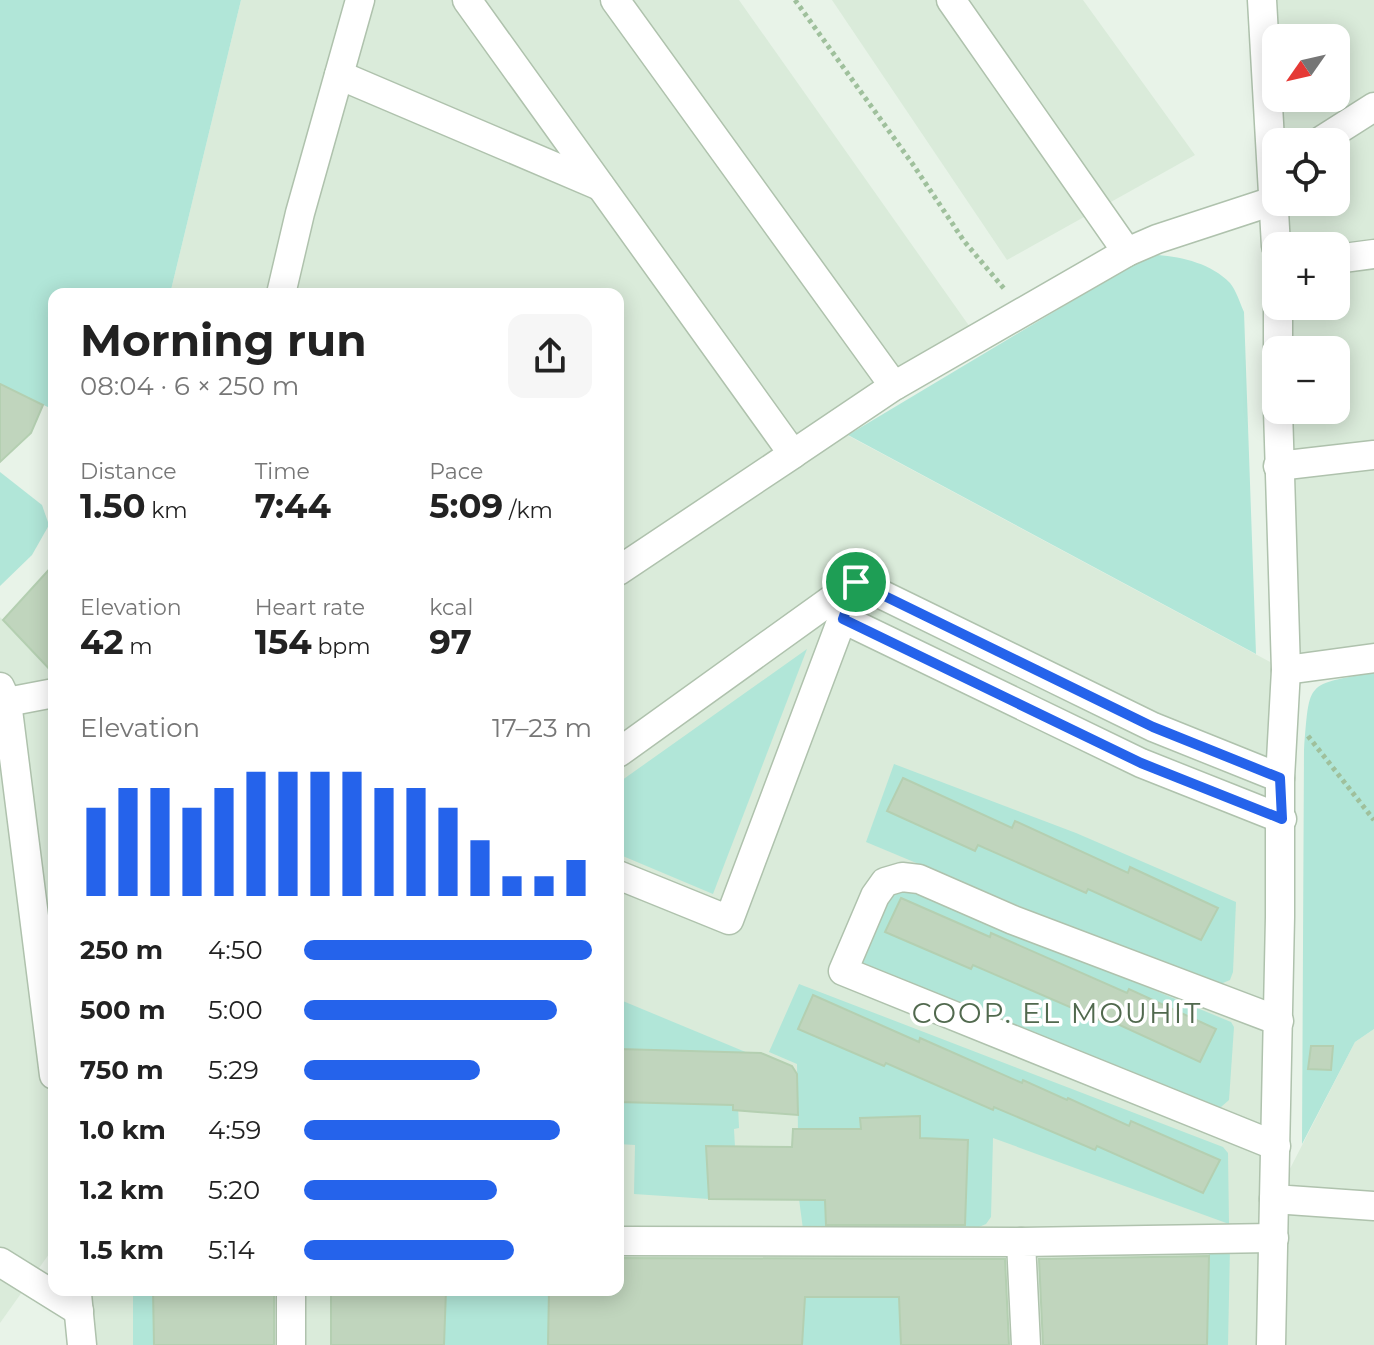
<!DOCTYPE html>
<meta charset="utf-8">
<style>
:root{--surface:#fff;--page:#f6f6f6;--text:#222;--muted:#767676;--accent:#2563eb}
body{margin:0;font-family:Montserrat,sans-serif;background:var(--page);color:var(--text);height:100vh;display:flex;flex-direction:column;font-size:30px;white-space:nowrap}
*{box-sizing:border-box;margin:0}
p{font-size:26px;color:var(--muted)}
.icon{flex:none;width:44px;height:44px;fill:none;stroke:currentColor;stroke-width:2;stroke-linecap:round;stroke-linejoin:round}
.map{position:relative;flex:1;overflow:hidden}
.panel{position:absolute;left:48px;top:288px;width:576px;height:1008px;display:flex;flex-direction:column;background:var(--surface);border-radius:16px;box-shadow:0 4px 20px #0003}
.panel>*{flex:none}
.needle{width:52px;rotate:236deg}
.controls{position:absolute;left:1262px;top:24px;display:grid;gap:16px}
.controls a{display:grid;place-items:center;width:88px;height:88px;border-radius:16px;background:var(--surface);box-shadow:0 4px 20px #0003;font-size:40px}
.pin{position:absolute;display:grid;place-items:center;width:68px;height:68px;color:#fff;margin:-34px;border:4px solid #fff;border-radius:50%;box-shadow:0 2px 8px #0007}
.round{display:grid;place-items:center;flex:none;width:84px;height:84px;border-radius:16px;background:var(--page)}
.overview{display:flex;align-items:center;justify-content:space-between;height:136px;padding:0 32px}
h1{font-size:44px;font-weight:700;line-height:60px}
.stats{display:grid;grid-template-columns:repeat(3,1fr);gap:12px;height:136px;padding:8px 32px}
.stats div{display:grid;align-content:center}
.stats b{font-size:34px;font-weight:700}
.stats small{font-size:22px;font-weight:400}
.stats p{font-size:22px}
.chart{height:224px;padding:16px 32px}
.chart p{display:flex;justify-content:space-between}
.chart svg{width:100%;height:144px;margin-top:8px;stroke:var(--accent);stroke-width:6}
ul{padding:0 32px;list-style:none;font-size:26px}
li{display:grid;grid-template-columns:128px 96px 1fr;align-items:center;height:60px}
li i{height:20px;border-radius:10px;background:var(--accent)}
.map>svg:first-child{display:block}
.residential{fill:#daebda;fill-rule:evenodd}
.green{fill:#b1e6d8}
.building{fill:#c0d5bd;stroke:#b4cfb1;stroke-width:2}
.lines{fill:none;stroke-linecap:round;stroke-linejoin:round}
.minor-casing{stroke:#afc2ad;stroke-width:31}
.path{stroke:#9fc09c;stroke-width:5;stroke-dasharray:4 4;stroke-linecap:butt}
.minor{stroke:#fff;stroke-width:28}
.route-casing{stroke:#fff;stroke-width:16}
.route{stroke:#2563eb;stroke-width:10}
.labels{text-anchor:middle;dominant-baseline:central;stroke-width:7;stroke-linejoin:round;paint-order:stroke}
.quarter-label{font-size:28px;letter-spacing:2px;fill:#51694e;stroke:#fff}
</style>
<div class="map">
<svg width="1374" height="1345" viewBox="0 0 1374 1345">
<rect width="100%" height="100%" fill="#e8f3e8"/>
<g class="residential">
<path d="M241 0H739L977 337 834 428 1285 670 1278 410H1336V350H1278V306H1336V246H1276L1262 0H1374V658L1286 670 1276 1196 1355 1042 1374 1029V1345H82L77 1290H618V294H170ZM1276 38H1336V98H1276ZM1276 142H1336V202H1276Z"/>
<path d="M832 0H1083L1195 155 1007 260Z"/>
<path d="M0 617 54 674V1247L0 1323Z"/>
</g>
<g class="green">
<path d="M0 0H241L170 294H54V410L0 384Z"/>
<path d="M1158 255C1183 257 1212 264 1230 283 1236 290 1240 303 1244 312L1256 654 848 435 1134 264Z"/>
<path d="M0 472 42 505 49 525 32 555 0 586Z"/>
<path d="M807 649 713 894 618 854V783Z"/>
<path d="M1374 672V1029L1355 1042 1302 1144 1304 750C1310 679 1305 686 1374 672Z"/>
<path d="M894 764 1076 833 1236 902 1233 972 1230 980 1218 985 1110 944 866 842Z"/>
<path d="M896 890 918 892 1231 1022 1234 1027 1229 1100 1221 1107 1215 1108 863 966 859 958 890 894Z"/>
<path d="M799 984 1223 1147 1228 1153 1229 1224 993 1138 991 1217 986 1224 972 1230 803 1229 799 1199 797 1064 769 1052Z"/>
<path d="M618 999 748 1053 618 1049Z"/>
<path d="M618 1102 738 1105 739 1128 734 1129 735 1147 709 1199 634 1194 635 1145 618 1144Z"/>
<path d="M1209 1246 1230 1247 1228 1345H1207Z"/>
<path d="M746 1289 945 1297 901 1345H802L803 1328Z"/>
<rect x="133" y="1290" width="21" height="55"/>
<path d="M387 1290 587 1292 548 1322V1345H444L445 1323Z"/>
</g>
<g class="building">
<path d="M0 384 43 405 31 433 0 462Z"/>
<path d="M54 564V674L3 620Z"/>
<path d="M903 778 1012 828 1015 821 1128 873 1130 867 1218 908 1201 940 1088 889 1086 893 978 845 975 851 887 811Z"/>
<path d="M901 898 990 937 991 933 1127 993 1129 989 1216 1029 1200 1062 1111 1021 1109 1024 973 965 971 969 927 950 885 932Z"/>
<path d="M813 995 919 1042 920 1038 1022 1083 1023 1080 1067 1100 1068 1098 1129 1126 1131 1121 1220 1160 1203 1193 1097 1146 1095 1150 994 1107 993 1110 886 1063 884 1066 798 1029Z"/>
<path d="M1311 1046H1333L1331 1070 1308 1069Z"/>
<path d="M618 1049 761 1053 792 1066 797 1074 798 1115 733 1110V1105L618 1102Z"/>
<path d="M920 1116V1138L968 1140 965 1225H826L825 1200 709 1199 706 1146 792 1147 793 1129H861L860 1118Z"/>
<path d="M1209 1256 1207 1345H1043L1039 1259Z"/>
<path d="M618 1258 1005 1259 1009 1345H901L899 1297H805L802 1345H548L549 1290H618Z"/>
<path d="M153 1290H274V1345H154Z"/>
<path d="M331 1290H446L444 1345H331Z"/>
</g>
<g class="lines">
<defs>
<g id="minor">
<path d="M467 0 793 454 894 386 1127 252 1157 239 1273 201 1276 196"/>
<path d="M615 0 894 386"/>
<path d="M951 0 1127 252"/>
<path d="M1262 0 1276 246"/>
<path d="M339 75 600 186"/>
<path d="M1319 142 1374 107"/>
<path d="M1336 259 1374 254"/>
<path d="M281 294 300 213 360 0"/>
<path d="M1278 306V350"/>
<path d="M1278 410 1286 670 1280 778V917L1274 1199 1374 1206"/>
<path d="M1278 466 1374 455"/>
<path d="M618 571 793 454"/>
<path d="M856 582 1153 727 1280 778"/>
<path d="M843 619 1141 763 1282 819"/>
<path d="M1286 670 1374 658"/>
<path d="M0 687 7 702 54 1075"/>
<path d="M7 702 54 693"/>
<path d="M618 753 856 582"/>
<path d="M618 875 729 920 856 582"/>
<path d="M1276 1146 843 971 875 896 885 882 902 877 919 879 1013 920 1279 1021"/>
<path d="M618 1241 1021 1242"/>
<path d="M0 1262 79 1311"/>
<path d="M77 1294 82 1345"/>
<path d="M291 1345V1290"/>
<path d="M1026 1345 1021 1242 1274 1238"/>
<path d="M1271 1345 1274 1199"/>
</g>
</defs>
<use href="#minor" class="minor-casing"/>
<g class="path">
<path d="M795 0 914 166 964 241 1006 291"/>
<path d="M1308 736 1374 820"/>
</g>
<use href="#minor" class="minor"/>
</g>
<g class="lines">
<defs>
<path id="route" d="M856 582 1153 727 1280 778 1282 819 1141 763 843 619Z"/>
</defs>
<use href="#route" class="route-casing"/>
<use href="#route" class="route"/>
</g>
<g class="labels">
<g class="quarter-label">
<text x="1057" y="1013">COOP. EL MOUHIT</text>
</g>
</g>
</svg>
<div class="controls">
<a><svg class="needle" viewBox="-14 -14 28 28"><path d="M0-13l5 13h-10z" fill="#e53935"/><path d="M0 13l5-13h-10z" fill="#767676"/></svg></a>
<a><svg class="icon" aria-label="locate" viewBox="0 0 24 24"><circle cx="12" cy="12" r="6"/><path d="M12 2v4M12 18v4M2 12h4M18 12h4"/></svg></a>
<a>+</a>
<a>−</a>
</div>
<div class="pin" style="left:856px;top:582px;background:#1e9e55"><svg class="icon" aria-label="arrive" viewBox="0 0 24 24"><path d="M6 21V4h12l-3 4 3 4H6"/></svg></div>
<section class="panel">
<div class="overview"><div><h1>Morning run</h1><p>08:04 · 6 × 250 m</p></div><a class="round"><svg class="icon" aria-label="share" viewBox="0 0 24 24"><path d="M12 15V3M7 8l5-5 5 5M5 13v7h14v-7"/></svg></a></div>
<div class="stats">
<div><p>Distance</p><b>1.50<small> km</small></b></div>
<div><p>Time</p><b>7:44</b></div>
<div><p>Pace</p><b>5:09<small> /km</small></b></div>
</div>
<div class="stats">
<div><p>Elevation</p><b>42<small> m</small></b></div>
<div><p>Heart rate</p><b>154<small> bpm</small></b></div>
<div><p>kcal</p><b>97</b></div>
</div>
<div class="chart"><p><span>Elevation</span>17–23 m</p>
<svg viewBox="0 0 160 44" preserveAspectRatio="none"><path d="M5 44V17M15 44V11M25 44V11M35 44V17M45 44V11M55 44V6M65 44V6M75 44V6M85 44V6M95 44V11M105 44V11M115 44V17M125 44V27M135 44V38M145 44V38M155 44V33"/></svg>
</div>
<ul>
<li><b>250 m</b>4:50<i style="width:100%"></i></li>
<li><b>500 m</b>5:00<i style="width:88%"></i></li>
<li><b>750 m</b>5:29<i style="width:61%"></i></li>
<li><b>1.0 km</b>4:59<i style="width:89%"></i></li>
<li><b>1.2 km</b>5:20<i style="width:67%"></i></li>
<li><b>1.5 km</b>5:14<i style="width:73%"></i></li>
</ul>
</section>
</div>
